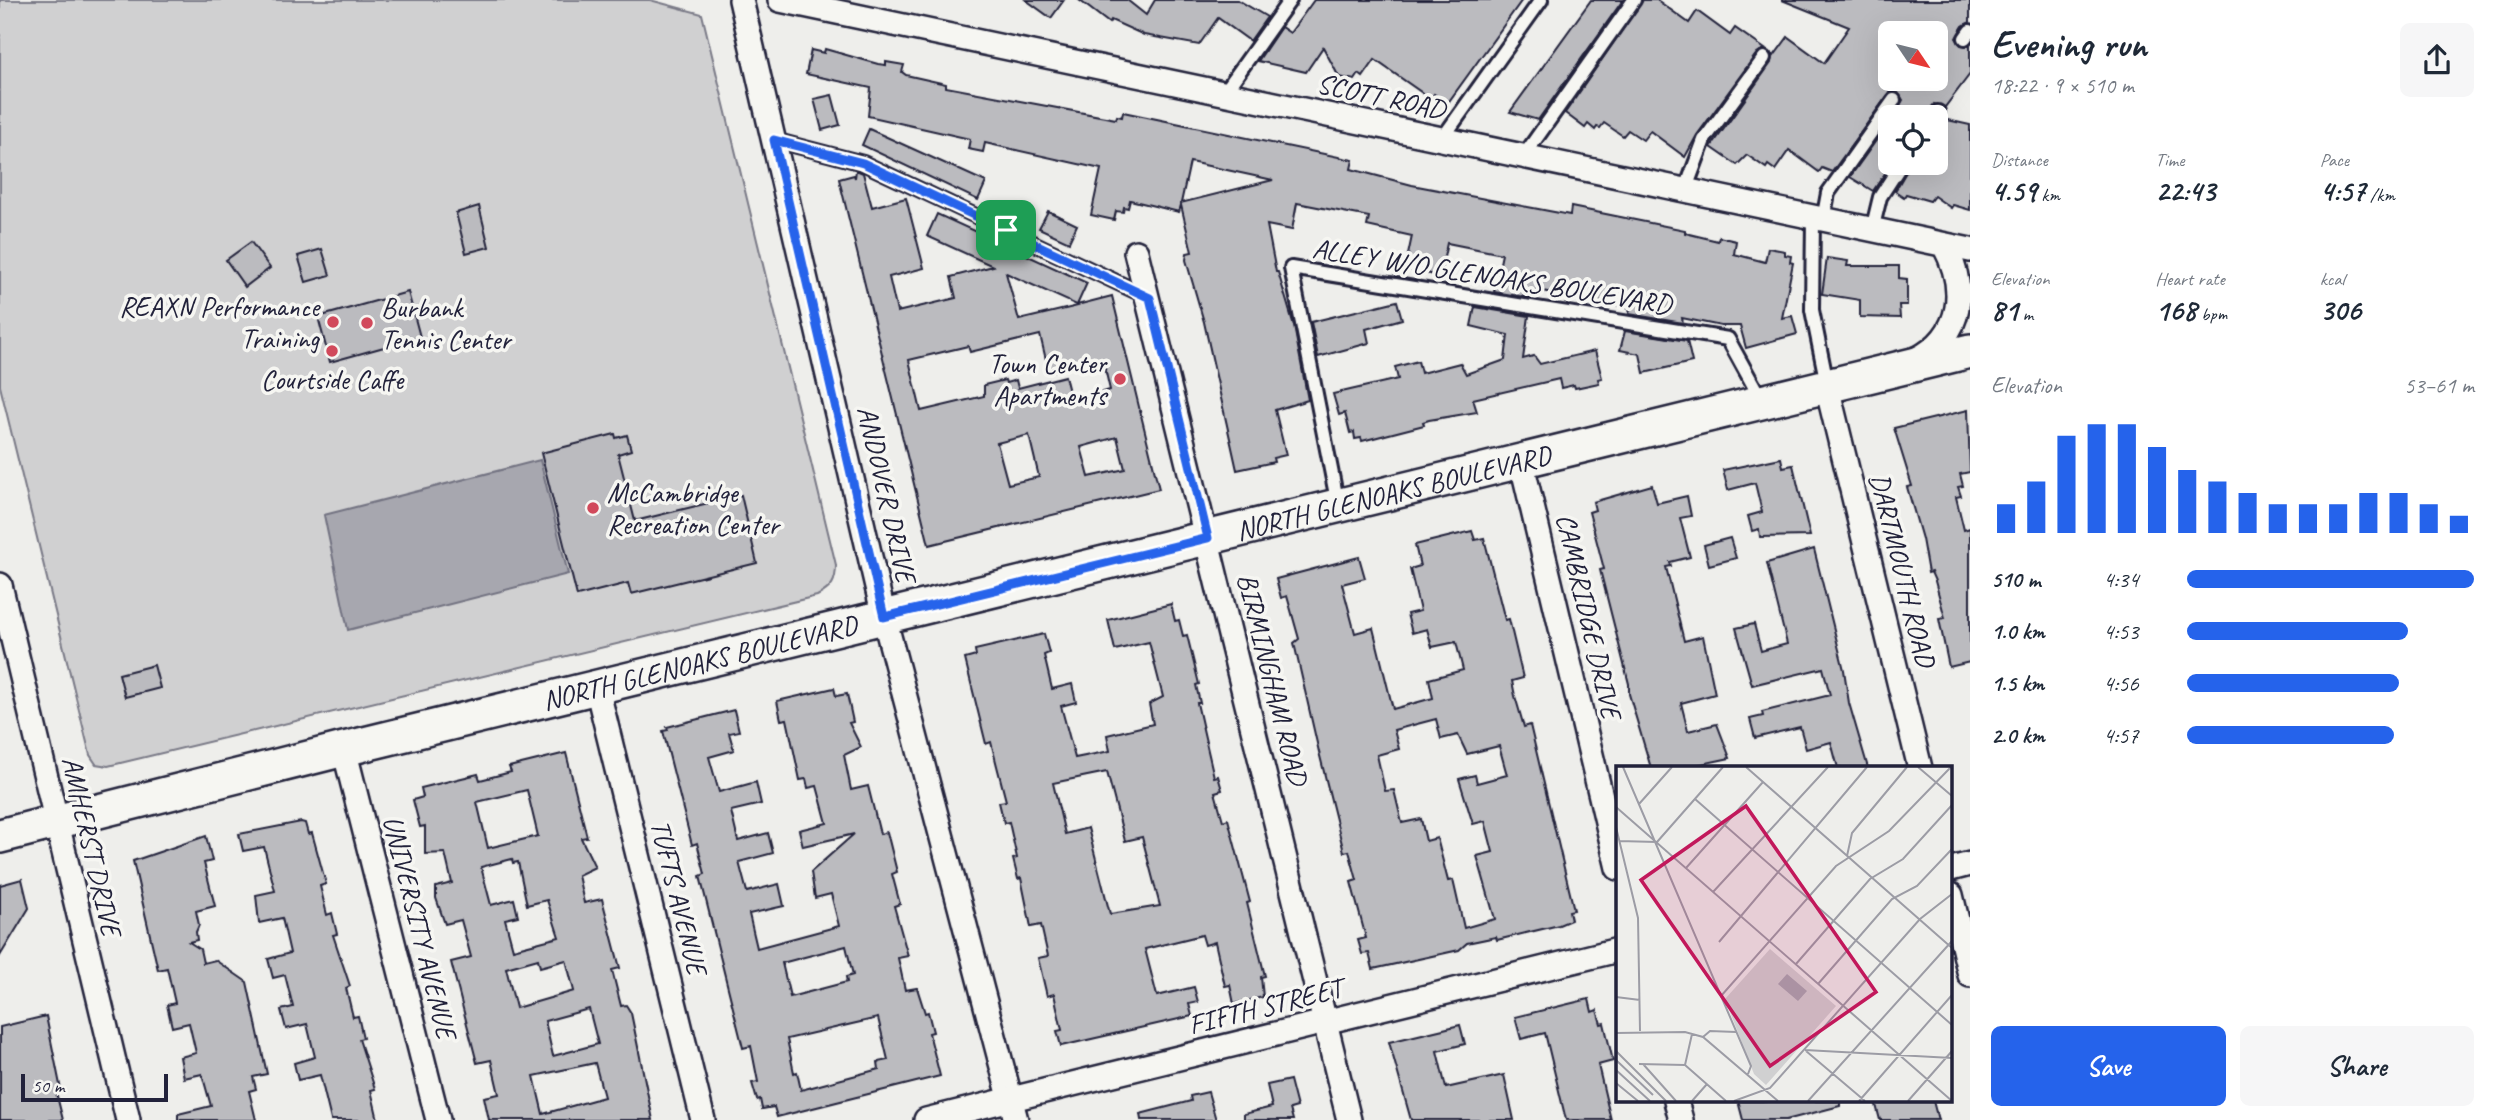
<!DOCTYPE html>
<meta charset="utf-8">
<style>
:root{--surface:#fff;--page:#f6f6f7;--text:#1f2937;--muted:#747a83;--accent:#2563eb}
body{margin:0;font-family:Caveat,sans-serif;background:var(--page);color:var(--text);height:100vh;display:flex;flex-direction:column;font-size:26px;white-space:nowrap}
*{box-sizing:border-box;margin:0}
p{font-size:23px;color:var(--muted)}
.icon{flex:none;width:38px;height:38px;fill:none;stroke:currentColor;stroke-width:2;stroke-linecap:round;stroke-linejoin:round}
.map{position:relative;flex:1;overflow:hidden}
.details{display:flex;flex-direction:column;background:var(--surface);width:525px}
.details>*{flex:none}
.needle{width:46px;rotate:125deg}
.buttons{position:absolute;left:1878px;top:21px;display:grid;gap:14px}
.buttons a{display:grid;place-items:center;width:70px;height:70px;border-radius:10px;background:var(--surface);box-shadow:0 7px 28px #0002;font-size:35px}
.scale{position:absolute;left:21px;bottom:18px;width:147px;box-sizing:border-box;padding-left:7px;border:4px solid #22223b;border-top:0;font-size:19px;line-height:24px;white-space:nowrap;color:#22223b;-webkit-text-stroke:5px #f6f6f2;paint-order:stroke}
.pin{position:absolute;display:grid;place-items:center;width:60px;height:60px;color:#fff;margin:-30px;border-radius:14px;box-shadow:0 4px 10px #0006}
.round{display:grid;place-items:center;flex:none;width:74px;height:74px;border-radius:10px;background:var(--page)}
.summary{display:flex;align-items:center;justify-content:space-between;height:119px;padding:0 21px}
h1{font-size:38px;font-weight:700;line-height:52px}
.figures{display:grid;grid-template-columns:repeat(3,1fr);gap:10px;height:119px;padding:7px 21px}
.figures div{display:grid;align-content:center}
.figures b{font-size:30px;font-weight:700}
.figures small{font-size:19px;font-weight:400}
.figures p{font-size:19px}
.chart{height:196px;padding:14px 21px}
.chart p{display:flex;justify-content:space-between}
.chart svg{width:100%;height:126px;margin-top:7px;stroke:var(--accent);stroke-width:6}
.cta{display:flex;gap:14px;margin-top:auto;padding:14px 21px}
.cta a{flex:1;height:80px;border-radius:10px;background:var(--accent);color:#fff;font-size:28px;font-weight:700;line-height:80px;text-align:center}
.cta a+a{background:var(--page);color:var(--text)}
ul{padding:0 21px;list-style:none;font-size:23px}
li{display:grid;grid-template-columns:112px 84px 1fr;align-items:center;height:52px}
li i{height:18px;border-radius:9px;background:var(--accent)}
main{display:flex;flex:1;min-height:0}
.map>svg:first-child{display:block}
.green{fill:#d0d0d1;stroke:#797986;stroke-width:2}
.water{fill:#a7a7af;stroke:#727281;stroke-width:2}
.building{fill:#bbbbbf;stroke:#22223b;stroke-width:2;fill-rule:evenodd}
.lines{fill:none;stroke-linecap:round;stroke-linejoin:round}
.lane-casing{stroke:#22223b;stroke-width:18}
.street-casing{stroke:#22223b;stroke-width:28}
.secondary-casing{stroke:#22223b;stroke-width:38}
.lane{stroke:#f6f6f2;stroke-width:12}
.street{stroke:#f6f6f2;stroke-width:23}
.secondary{stroke:#f6f6f2;stroke-width:33}
.route-casing{stroke:#fff;stroke-width:14}
.route{stroke:#2563eb;stroke-width:9}
.poi-dot{fill:#d1495b;stroke:#f6f6f2;stroke-width:2.5}
.labels{text-anchor:middle;dominant-baseline:central;stroke-width:7;stroke-linejoin:round;paint-order:stroke}
.street-label{font-size:28px;fill:#22223b;stroke:#f6f6f2}
.poi-label{font-size:28px;fill:#22223b;stroke:#f6f6f2;text-anchor:end}
.inset-road{fill:none;stroke:#9c9ca5;stroke-width:2}
.view{fill:#c2185b;fill-opacity:0.15;stroke:#c2185b;stroke-width:3.5}
.inset-edge{fill:none;stroke:#22223b;stroke-width:3.5}
</style>
<main>
<div class="map">
<svg width="1970" height="1120" viewBox="0 0 1970 1120">
<rect width="100%" height="100%" fill="#eeeeeb"/>
<filter id="ink" filterUnits="userSpaceOnUse"><feTurbulence type="fractalNoise" baseFrequency=".0143" numOctaves="2"/><feDisplacementMap in="SourceGraphic" scale="14" xChannelSelector="R" yChannelSelector="G"/><feConvolveMatrix kernelMatrix="1 2 1 2 8 2 1 2 1" color-interpolation-filters="sRGB"/></filter>
<g filter="url(#ink)">
<path class="green" d="M0 0H650L702 14 836 565C836 582 832 588 817 596L108 766 96 764 90 755 0 386Z"/>
<path class="water" d="M540 460 568 574 348 630 324 515Z"/>
<g class="building">
<path d="M1026 0H1064L1051 18Z"/>
<path d="M1079 0H1127L1146 15 1155 0H1238L1267 17 1250 41 1218 18 1199 45 1144 35 1111 20 1109 23Z"/>
<path d="M1314 0H1522L1447 104 1434 94 1431 99 1375 60 1363 77 1359 74 1355 80 1339 77 1323 47 1306 72 1258 61 1281 27 1290 33Z"/>
<path d="M1591 0H1623L1538 120 1510 112Z"/>
<path d="M1643 0H1657L1689 23 1697 11 1730 35 1735 28 1765 49 1757 53 1697 135 1685 157 1650 131 1643 140 1628 130 1623 136 1604 123 1600 128 1597 127 1595 130 1588 124 1585 128 1565 113Z"/>
<path d="M1782 0H1970V22L1963 26 1956 38 1961 45H1970V74L1945 107 1934 104 1925 117H1892L1903 100 1898 93 1890 92 1832 172 1822 168 1819 172 1789 150 1775 170 1768 165 1766 168 1747 155 1737 165 1711 147 1771 63 1772 54 1774 56 1788 37 1824 63 1849 27ZM1890 33H1936V79H1890Z"/>
<path d="M825 49 878 64 886 65V62L904 65 902 72 906 75 946 84V87L1116 119 1117 116 1122 117 1123 112 1353 160 1351 169 1412 185 1570 215 1571 207 1685 230V233L1718 241 1719 237 1736 241 1734 254 1765 262 1768 248 1785 251V255L1791 256 1790 262 1793 263 1782 318 1792 316 1797 334 1746 348 1740 326H1721L1682 318 1683 323 1629 314 1630 308 1537 290 1536 297 1531 298 1494 292 1502 254 1447 243 1440 276 1405 269 1412 236 1367 226 1369 217 1297 203 1292 230 1267 225 1276 272H1278L1294 326 1308 400 1275 410 1286 455 1273 458 1274 462 1237 470 1204 322 1186 260 1187 253 1192 252 1181 205 1179 212 1130 200 1128 208 1124 207 1123 212 1116 211 1114 220 1091 215 1101 169 985 143 983 152 968 149 970 139 868 116 871 88 806 74 811 50 824 53ZM1190 162 1273 180 1181 203Z"/>
<path d="M832 95 840 125 822 130 814 99Z"/>
<path d="M1943 119 1970 125V210L1953 205 1951 208 1934 196 1930 201 1906 194 1904 197 1895 191 1911 163H1936V125Z"/>
<path d="M1890 121 1892 163 1873 191 1850 177Z"/>
<path d="M869 129 986 182 978 200 862 145Z"/>
<path d="M856 170 863 173 872 207 906 198 924 268 889 277 897 312 956 298 951 277 993 266 927 236 937 214 1087 283 1077 305 1112 296 1159 489 929 545 839 179 854 175 855 178ZM1006 273 1077 305 1078 306 1019 320ZM1040 335 1049 372 1103 360 1110 390 1071 400 1065 376 1018 388 1016 380 1006 383 1005 380 984 385V396L921 411 909 360 968 346 970 352ZM1029 435 1039 477 1008 484 997 443ZM1117 437 1125 469 1089 477 1081 447Z"/>
<path d="M479 206 489 247 466 253 456 213Z"/>
<path d="M1048 211 1077 225 1069 242 1039 228Z"/>
<path d="M251 242 270 268 245 287 226 260Z"/>
<path d="M322 249 330 275 306 282 298 256Z"/>
<path d="M1827 258 1848 261 1847 266H1899V278L1907 279V305H1899L1900 318 1860 317V300L1822 294Z"/>
<path d="M408 292 420 337 330 362 318 317Z"/>
<path d="M1397 301 1402 319 1366 329 1369 343 1318 357 1311 322Z"/>
<path d="M1475 307 1529 316 1523 359 1534 356 1540 364 1595 351 1602 378 1598 379 1599 383 1575 388 1574 385 1561 388 1559 379 1473 399 1477 412 1429 420 1423 422 1424 425 1362 441 1361 438 1355 439 1354 432 1350 433 1345 413 1339 415 1333 394 1398 379 1395 367 1418 361 1421 373 1460 363 1466 374 1505 360 1508 335 1471 326Z"/>
<path d="M1625 331 1687 341 1692 362 1644 373 1640 354 1620 350Z"/>
<path d="M1968 410 1970 472 1960 474 1963 486 1958 487 1961 496 1956 497 1964 530 1970 528V662L1949 667 1939 619 1945 618 1935 581 1931 572 1928 573 1922 539 1907 487 1912 486 1894 428Z"/>
<path d="M615 434 616 438 627 435 631 450 618 454 635 521 741 495 757 563 631 594 628 583 577 596 541 453Z"/>
<path d="M1781 458 1783 467 1793 465 1810 536 1760 537 1759 529 1752 531 1748 516 1762 512 1755 483 1728 490 1723 470Z"/>
<path d="M1652 485 1657 503 1687 496 1691 516 1680 518 1690 557 1670 562 1671 566 1666 567 1684 641 1703 636 1715 694 1681 703 1688 731 1717 724 1730 758 1683 768H1651L1629 694V684L1600 570 1604 569 1589 512 1595 510 1593 502Z"/>
<path d="M1472 531 1475 540 1484 538 1505 620 1509 619 1523 678 1512 681 1515 696 1524 727 1530 725 1574 910 1569 911 1571 920 1559 925 1497 940 1496 937 1467 943 1459 950 1373 969 1369 953 1362 954 1358 940 1366 938 1351 882 1357 880 1349 851 1344 852 1319 752 1294 643 1299 639 1287 596 1281 598 1276 579 1359 557 1365 578 1342 584 1355 633 1373 628 1393 709 1433 698 1429 679 1463 670 1456 642 1432 647 1427 629 1412 633 1407 614 1420 611 1410 569 1420 566 1415 545ZM1436 719 1441 739 1458 735 1467 754 1499 746 1507 775 1477 783 1475 775 1459 779 1473 824 1485 821 1493 852 1477 856 1495 919 1464 928 1453 880 1448 881 1437 838 1426 841 1421 819 1402 823 1394 790 1385 791 1377 755 1399 749 1394 730Z"/>
<path d="M1730 538 1736 558 1709 565 1704 545Z"/>
<path d="M1814 549 1844 670 1849 703 1868 768H1838L1831 742 1806 749 1800 727 1755 738 1750 719 1763 716 1762 712 1830 695 1823 668 1752 685 1736 628 1754 624 1761 651 1787 644 1767 563Z"/>
<path d="M1171 604 1175 621 1179 620 1183 636 1187 635 1199 684 1196 685 1200 703H1197L1214 777 1218 776 1222 790 1215 792 1223 821 1228 819 1250 902 1247 903 1265 976 1261 977 1263 997 1234 1004 1230 985 1225 986 1215 942 1205 945 1202 935 1145 949 1157 996 1194 987 1198 1002 1189 1004 1192 1016 1061 1046 1057 1031 1062 1030 1054 994 1047 996 1038 958 1048 956 1041 925 1031 927 1021 878 1018 879 1013 859 1017 858 1009 822 1004 823 999 802 1006 801 997 766 991 742 986 744 965 659 976 656 975 650 1044 634 1049 653 1044 655 1052 689 1072 684 1076 702 1061 706 1075 758 1110 751 1107 735 1153 724 1149 704 1163 697 1149 642 1115 650 1108 620ZM1107 772 1125 841 1142 837 1160 906 1110 914 1088 828 1065 834 1053 783Z"/>
<path d="M154 665 160 688 125 697 119 674Z"/>
<path d="M834 688 836 696 847 694 853 722 849 723 861 747 844 755 851 790 868 786 880 834 887 832 897 872 892 874 900 904 894 906 908 956 898 958 905 990 917 988 925 1013 928 1012 933 1032 929 1033 940 1076 777 1117 774 1107 762 1109 760 1099 757 1100 752 1083 758 1082 751 1046 743 1048 700 876 705 874 697 843 692 845 663 731 668 730 667 727 734 710 739 731 729 733 734 750 709 757 719 792 756 782 761 804 731 811 738 841 768 833 773 853 739 862 747 892 779 884 784 906 749 914 757 948 839 926 831 894 815 898 811 872 854 834 803 846 799 830 827 823 817 786 808 788 806 779 800 780 787 719 781 720 777 701ZM846 946 853 975 846 977 847 982 790 997 782 963ZM878 1018 888 1060 878 1062 879 1069 801 1090 797 1072 794 1073 787 1039Z"/>
<path d="M566 753 587 837 581 838 595 867 578 875 584 903 602 899 620 968 612 970 621 1006 626 1005 631 1013 653 1120H489L484 1097 499 1094 491 1060 477 1063 451 962 471 957 461 920 445 924 436 898V887L452 883 445 853 425 854V826L420 827 413 800 423 797 421 788 478 774 480 780 511 772 509 767ZM527 790 538 836 488 848 477 802ZM512 859 513 863 518 862 527 905 547 900 559 937 513 949 505 919 518 916 514 899 491 905 481 867ZM538 959 540 967 566 960 574 991 516 1008 506 968ZM589 1009 598 1044 553 1056 545 1021ZM595 1063 604 1097 543 1114 534 1076Z"/>
<path d="M301 822 305 823 308 834 312 833 320 862 326 884 320 886 327 915 332 913 337 934 333 935 350 986 346 988 353 1017 358 1016 363 1038 359 1039 375 1089 371 1090 378 1120H331L320 1075 298 1080 294 1063 315 1057 307 1024 286 1029 281 1010 293 1007 285 975 273 978 268 959 290 953 282 918 259 923 256 895 275 891 264 847 243 851 239 834Z"/>
<path d="M206 836 212 861 204 863 215 906 196 911 199 925 196 932 197 940 189 942 200 949 203 963 215 960 247 982 267 1074 253 1077 256 1089 249 1091 256 1120H178V1114L211 1106 202 1074 184 1078 180 1057 196 1053 189 1023 172 1027 167 1005 175 1003 167 968 158 970 133 861Z"/>
<path d="M22 879 29 908 0 956V885Z"/>
<path d="M1589 999 1592 1012 1597 1010 1601 1024 1604 1023 1613 1061 1598 1065 1611 1120H1566L1545 1033 1521 1039 1515 1017Z"/>
<path d="M46 1016 61 1090 56 1092 63 1120H0V1027Z"/>
<path d="M1460 1025 1465 1044 1437 1051 1446 1088 1504 1075 1514 1120H1411L1389 1042Z"/>
<path d="M1290 1080 1297 1107 1290 1109 1293 1120H1244V1114L1272 1107 1267 1085Z"/>
<path d="M1208 1092 1216 1120H1141L1140 1114 1191 1101 1190 1096Z"/>
<path d="M1738 1101H1840V1106L1786 1120H1743Z"/>
<path d="M1875 1101H1933L1938 1120H1880Z"/>
</g>
<g class="lines">
<defs>
<g id="lane">
<path d="M1965 38 1970 31"/>
<path d="M1224 93 1290 0"/>
<path d="M1934 117 1938 112"/>
<path d="M1442 139 1541 0"/>
<path d="M774 140 863 163 1146 296"/>
<path d="M1523 157 1634 0"/>
<path d="M1685 191 1704 140 1764 58"/>
<path d="M1813 218 1812 310 1827 384"/>
<path d="M1823 220 1828 193 1894 100"/>
<path d="M1872 230 1880 197 1902 163"/>
<path d="M1338 505 1291 268 1728 339 1761 399"/>
</g>
<g id="street">
<path d="M741 0 884 617 1016 1120"/>
<path d="M780 0 1970 250"/>
<path d="M1136 252 1349 1120"/>
<path d="M1917 359C1964 334 1967 288 1944 245"/>
<path d="M1827 387 1920 768"/>
<path d="M1521 460 1618 868"/>
<path d="M0 585 128 1120"/>
<path d="M597 688 703 1120"/>
<path d="M344 749 438 1120"/>
<path d="M1951 869 1970 864"/>
<path d="M1951 895 1970 975"/>
<path d="M1676 1101 1681 1120"/>
<path d="M926 1120 1618 950"/>
</g>
<g id="secondary">
<path id="s1" d="M0 836 344 749 1970 351"/>
</g>
</defs>
<use href="#lane" class="lane-casing"/>
<use href="#street" class="street-casing"/>
<use href="#secondary" class="secondary-casing"/>
<use href="#lane" class="lane"/>
<use href="#street" class="street"/>
<use href="#secondary" class="secondary"/>
</g>
</g>
<g class="lines" filter="url(#ink)">
<defs>
<path id="route" d="M774 140 863 163 1150 298 1208 538 884 617Z"/>
</defs>
<use href="#route" class="route-casing"/>
<use href="#route" class="route"/>
</g>
<g class="poi-dot">
<circle cx="333" cy="322" r="7"/>
<circle cx="367" cy="323" r="7"/>
<circle cx="332" cy="351" r="7"/>
<circle cx="1120" cy="379" r="7"/>
<circle cx="593" cy="508" r="7"/>
</g>
<g class="labels">
<g class="street-label">
<text transform="translate(1381 96) rotate(12)">SCOTT ROAD</text>
<text transform="translate(1492 276) rotate(9)">ALLEY W/O GLENOAKS BOULEVARD</text>
<text stroke="none"><textPath href="#s1" startOffset="1435">NORTH GLENOAKS BOULEVARD</textPath></text>
<text transform="translate(887 494) rotate(77)">ANDOVER DRIVE</text>
<text transform="translate(1903 570) rotate(76)">DARTMOUTH ROAD</text>
<text transform="translate(1589 616) rotate(77)">CAMBRIDGE DRIVE</text>
<text stroke="none"><textPath href="#s1" startOffset="721">NORTH GLENOAKS BOULEVARD</textPath></text>
<text transform="translate(1273 679) rotate(76)">BIRMINGHAM ROAD</text>
<text transform="translate(92 846) rotate(77)">AMHERST DRIVE</text>
<text transform="translate(679 897) rotate(76)">TUFTS AVENUE</text>
<text transform="translate(420 927) rotate(76)">UNIVERSITY AVENUE</text>
<text transform="translate(1265 1006) rotate(-14)">FIFTH STREET</text>
</g>
<g class="poi-label">
<text x="319" y="306">REAXN Performance<tspan x="319" dy="32">Training</tspan></text>
<text x="381" y="307" text-anchor="start">Burbank<tspan x="381" dy="32">Tennis Center</tspan></text>
<text x="1106" y="363">Town Center<tspan x="1106" dy="32">Apartments</tspan></text>
<text x="332" y="379" text-anchor="middle">Courtside Caffe</text>
<text x="607" y="492" text-anchor="start">McCambridge<tspan x="607" dy="32">Recreation Center</tspan></text>
</g>
</g>
<g transform="translate(1616 766)">
<rect width="336" height="336" fill="#eeeeeb"/>
<path d="M154 183 220 240 150 319 138 308 109 233Z" fill="#d0d0d1"/>
<path d="M171 208 191 225 182 235 162 218Z" fill="#a7a7af"/>
<path class="inset-road" d="M7 1 135 300 132 308M130 1 336 182M302 1 336 30M79 33 336 259M23 38 56 1M0 41 336 335M0 61 22 152 24 265M3 75 41 76M41 76 107 1M231 90 236 67 291 1M70 102 147 16M97 126 212 1M103 176 251 1M180 198 254 113 287 93 336 39M202 218 276 133 301 120 336 83M105 230 220 100 273 65 335 1M0 231 24 234M0 267 69 266 87 271 162 335M87 271 94 265 120 266M189 284 336 292M0 285 50 335M190 285 249 335M0 294 37 329M23 298 69 299 110 335M27 298 60 335M69 299 76 268M0 304 34 335M0 317 22 335M76 335 91 318M118 335 154 322 304 153 336 128M192 335 336 175M243 335 336 229M292 335 336 285"/>
<path class="view" d="M130 40 260 226 154 300 25 114Z"/>
<rect width="336" height="336" class="inset-edge"/>
</g>
</svg>
<div class="buttons">
<a><svg class="needle" viewBox="-14 -14 28 28"><path d="M0-13l5 13h-10z" fill="#e53935"/><path d="M0 13l5-13h-10z" fill="#747a83"/></svg></a>
<a><svg class="icon" aria-label="locate" viewBox="0 0 24 24"><circle cx="12" cy="12" r="6"/><path d="M12 2v4M12 18v4M2 12h4M18 12h4"/></svg></a>
</div>
<div class="scale">50 m</div>
<div class="pin" style="left:1006px;top:230px;background:#1e9e55"><svg class="icon" aria-label="arrive" viewBox="0 0 24 24"><path d="M6 21V4h12l-3 4 3 4H6"/></svg></div>
</div>
<section class="details">
<div class="summary"><div><h1>Evening run</h1><p>18:22 · 9 × 510 m</p></div><a class="round"><svg class="icon" aria-label="share" viewBox="0 0 24 24"><path d="M12 15V3M7 8l5-5 5 5M5 13v7h14v-7"/></svg></a></div>
<div class="figures">
<div><p>Distance</p><b>4.59<small> km</small></b></div>
<div><p>Time</p><b>22:43</b></div>
<div><p>Pace</p><b>4:57<small> /km</small></b></div>
</div>
<div class="figures">
<div><p>Elevation</p><b>81<small> m</small></b></div>
<div><p>Heart rate</p><b>168<small> bpm</small></b></div>
<div><p>kcal</p><b>306</b></div>
</div>
<div class="chart"><p><span>Elevation</span>53–61 m</p>
<svg viewBox="0 0 160 44" preserveAspectRatio="none"><path d="M5 44V34M15 44V26M25 44V10M35 44V6M45 44V6M55 44V14M65 44V22M75 44V26M85 44V30M95 44V34M105 44V34M115 44V34M125 44V30M135 44V30M145 44V34M155 44V38"/></svg>
</div>
<ul>
<li><b>510 m</b>4:34<i style="width:100%"></i></li>
<li><b>1.0 km</b>4:53<i style="width:77%"></i></li>
<li><b>1.5 km</b>4:56<i style="width:74%"></i></li>
<li><b>2.0 km</b>4:57<i style="width:72%"></i></li>
</ul>
<div class="cta"><a>Save</a><a>Share</a></div>
</section>
</main>
